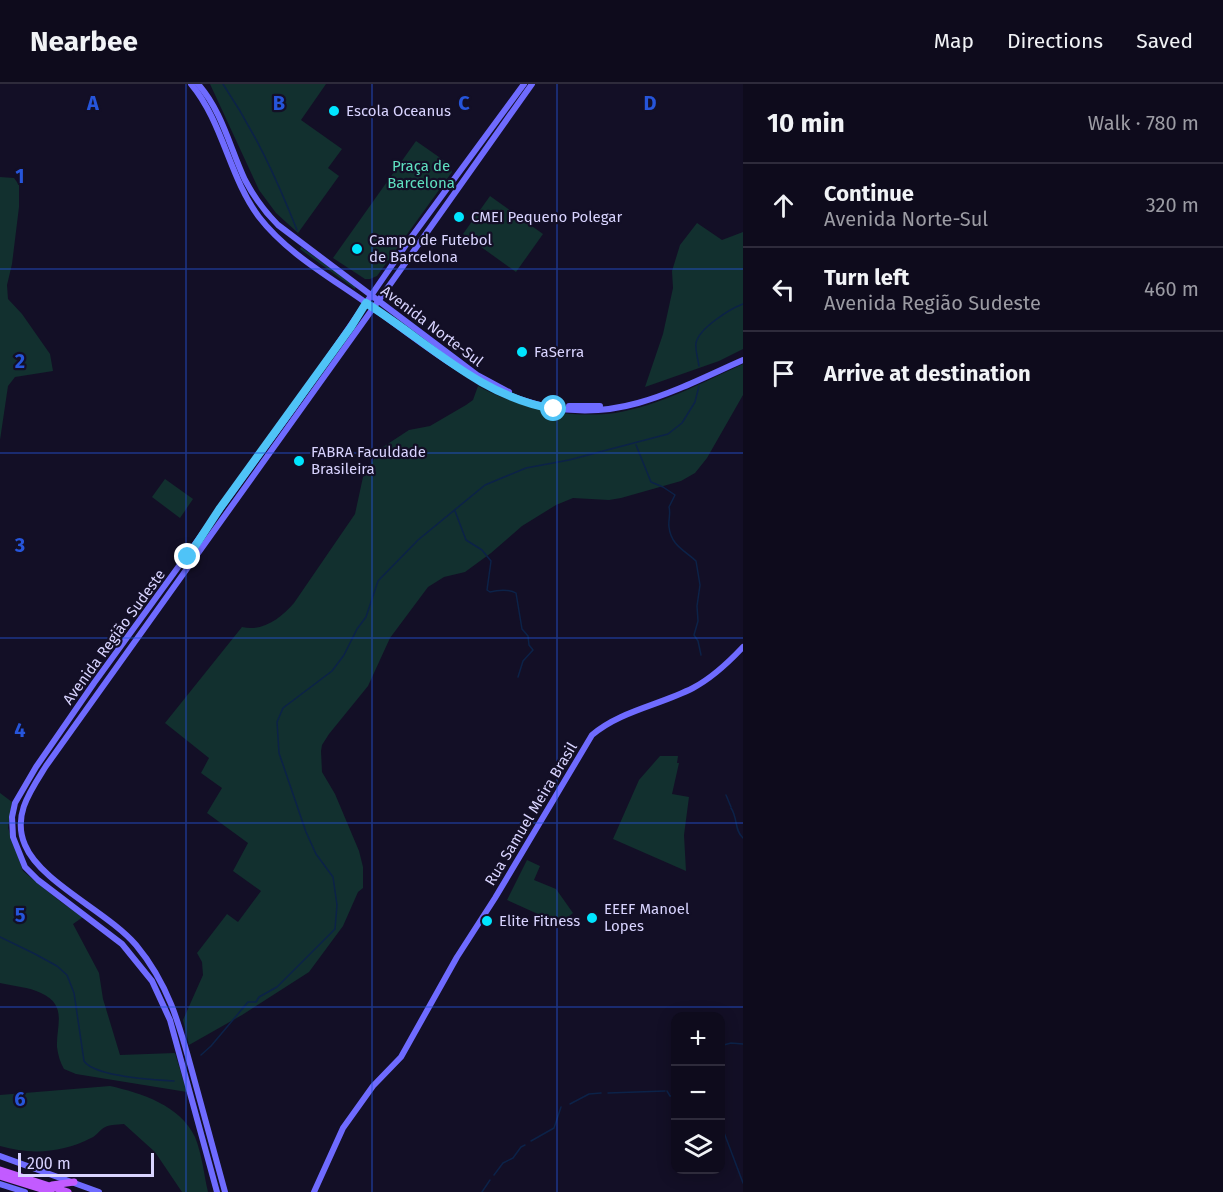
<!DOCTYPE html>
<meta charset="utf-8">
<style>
body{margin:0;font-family:"Fira Sans",sans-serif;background:#1c1929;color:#f1f3f6}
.controls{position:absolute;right:18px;bottom:18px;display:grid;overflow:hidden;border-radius:12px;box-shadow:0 3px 15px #0003}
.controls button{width:54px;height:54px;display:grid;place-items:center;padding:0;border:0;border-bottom:2px solid #2e2b3b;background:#0e0b1c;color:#f1f3f6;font:30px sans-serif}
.scale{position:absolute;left:18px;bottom:15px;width:136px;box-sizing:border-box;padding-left:6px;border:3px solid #d9d4ff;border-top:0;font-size:16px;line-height:21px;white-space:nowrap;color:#d9d4ff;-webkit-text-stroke:4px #130f26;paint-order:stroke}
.stop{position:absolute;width:18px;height:18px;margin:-14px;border:4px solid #4fc3f7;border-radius:50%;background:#fff}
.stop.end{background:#4fc3f7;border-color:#fff;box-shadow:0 2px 6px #0008}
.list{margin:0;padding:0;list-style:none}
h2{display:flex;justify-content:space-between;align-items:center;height:78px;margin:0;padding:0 24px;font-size:26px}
h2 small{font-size:20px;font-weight:400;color:#9b9ba3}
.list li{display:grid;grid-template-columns:39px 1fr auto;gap:18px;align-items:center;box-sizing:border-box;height:84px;padding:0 24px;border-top:2px solid #2e2b3b}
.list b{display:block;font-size:22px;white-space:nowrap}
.list p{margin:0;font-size:20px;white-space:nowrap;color:#9b9ba3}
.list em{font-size:20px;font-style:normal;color:#9b9ba3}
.icon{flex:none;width:33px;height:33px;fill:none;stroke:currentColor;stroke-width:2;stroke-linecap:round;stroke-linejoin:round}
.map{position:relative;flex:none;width:743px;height:1108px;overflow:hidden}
header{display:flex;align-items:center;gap:36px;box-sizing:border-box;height:84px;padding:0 30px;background:#0e0b1c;border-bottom:2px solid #2e2b3b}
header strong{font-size:28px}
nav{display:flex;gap:33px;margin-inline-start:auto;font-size:21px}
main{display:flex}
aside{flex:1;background:#0e0b1c}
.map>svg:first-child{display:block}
</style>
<header>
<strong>Nearbee</strong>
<nav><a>Map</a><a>Directions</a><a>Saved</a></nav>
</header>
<main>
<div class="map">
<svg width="743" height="1108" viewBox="0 0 743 1108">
<rect width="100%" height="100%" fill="#130f26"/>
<!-- green -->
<g fill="#12302f">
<polygon points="210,0 326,0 301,36 342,65 328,84 339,92 298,149 276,129 259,106"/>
<polygon points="416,57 449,80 452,88 377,192 370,195 365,195 333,174"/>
<polygon points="0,93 14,94 19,101 19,123 12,180 7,201 8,215 22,230 50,270 53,287 15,293 8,302 0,356"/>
<polygon points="490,112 543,150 516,188 463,150"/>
<polygon points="697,139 722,156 743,148 743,265 719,277 645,303 663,250 673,204 672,187 680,161"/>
<polygon points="301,163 356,202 355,205 300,165"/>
<path d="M743 280V311L707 374 695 389 681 397 621 414 609 416 573 414 556 421 522 442 491 469 465 488 444 493 428 503 390 554 368 602 329 650 322 661 321 667 322 688 335 710 359 767 363 783V804L358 808 343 842 309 888 242 931 189 961 183 936 203 891 202 878 197 869 227 830 238 838 261 807 233 787 248 759 207 729 222 704 201 689 209 674 165 639 242 543C263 548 281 534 294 519L355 430 363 393 380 365 409 346 430 342 466 321 473 316 478 302C518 324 570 335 615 329 658 322 704 298 743 280Z"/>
<polygon points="165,395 193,415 180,434 152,413"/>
<polygon points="660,672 678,672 677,679 679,679 672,710 689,713 684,751 686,787 613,755 639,696"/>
<path d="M0 709 12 718 8 744 23 787 61 818 83 833 73 840 99 889 103 915 120 971 175 969 187 1008 76 990 64 985C60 978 58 971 57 963 56 942 68 921 41 909 29 903 13 902 0 899Z"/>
<polygon points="527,776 540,782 534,796 556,805 573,829 560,840 507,816"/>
<path d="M110 1002C141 1009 180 1021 195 1053 202 1070 204 1091 208 1108H182L155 1068 124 1040C116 1041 108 1040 102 1045 98 1048 96 1052 91 1054 62 1069 31 1071 0 1062V1011Z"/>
</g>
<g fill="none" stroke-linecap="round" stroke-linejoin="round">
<!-- stream -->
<g stroke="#0c2248" stroke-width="1.5">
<path d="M223 0C255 48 276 93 297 146"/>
<path d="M699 282C698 275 695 266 696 259 699 244 730 225 743 220"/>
<path d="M636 361 651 398 663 403 675 411 669 423C671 430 668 436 669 443 671 461 684 466 696 477L700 501 697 522 698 537 694 551 698 557 701 571"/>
<path d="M455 427 466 456 482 466 491 477 487 506 490 508C497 506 510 505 516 509L522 545 528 552 529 561 533 566 523 577 518 593"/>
<polyline points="726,711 731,723"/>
<path d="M731 724C738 734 734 746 743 754"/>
<path d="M0 853 35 870 57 882 67 891 74 909 84 977C95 993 155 996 174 997"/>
<polyline points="720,962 731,959 743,960"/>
<polyline points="201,971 211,962 248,918 256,918 259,913 277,903 335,845 337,821 333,793 316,770 306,748 279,669 277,638 283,624 332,587 344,571 357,545 366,533 378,497 418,456 485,401 526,384 569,376 668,350 682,339 695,318 699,302"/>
<polyline points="667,1007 670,1012 676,1012"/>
<polyline points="608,1009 665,1007"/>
<polyline points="570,1020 589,1010 601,1009"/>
<polyline points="720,1038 743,1099"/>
<polyline points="531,1057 554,1044 561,1023"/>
<polyline points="494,1091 503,1079 513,1074 521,1063 525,1061"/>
<polyline points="482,1108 490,1096"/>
</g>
<!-- secondary -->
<g stroke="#6f6bff" stroke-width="6">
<path d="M191 0C223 38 229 93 259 133 289 172 337 197 376 226 457 285 531 349 638 319 674 309 709 291 743 276"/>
<path d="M198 0C222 27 230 64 245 96 254 113 265 128 278 141L477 291 509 308"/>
<polyline points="569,322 600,322"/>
<polyline points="0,1072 99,1108"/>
<polyline points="0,1100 25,1108"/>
<polyline points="217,1108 170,936 152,897 122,860 38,796 25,783 13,753 12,733 15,719 36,683 94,599 293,325 410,155 524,0"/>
<path d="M225 1108C215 1071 205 1035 195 998 181 947 171 903 136 861 108 828 40 798 25 761 12 731 31 706 46 682 209 455 371 228 532 0"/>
<path d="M314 1108 343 1044 373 1002 401 973 457 873 495 814 592 651C620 627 660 621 693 604 712 594 728 579 743 563"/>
</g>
<!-- primary -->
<g stroke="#c25bff" stroke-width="7">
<polyline points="0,1086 68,1108"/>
<polyline points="0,1092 51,1108"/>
<polyline points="52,1101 74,1098"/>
</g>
</g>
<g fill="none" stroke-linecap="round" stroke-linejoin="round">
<!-- route -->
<path stroke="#4fc3f7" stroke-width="8" d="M188 473 220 424 351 243 366 219C427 257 480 313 554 325"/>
</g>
<!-- grid -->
<path fill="none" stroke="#2655da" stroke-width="1.5" stroke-opacity="0.55" d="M186 0V1108M372 0V1108M557 0V1108M0 185H743M0 369H743M0 554H743M0 739H743M0 923H743"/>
<!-- markers -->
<g fill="#00e5ff" stroke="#130f26" stroke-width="2">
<circle cx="334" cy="27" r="6"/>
<circle cx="459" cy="133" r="6"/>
<circle cx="357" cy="165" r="6"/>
<circle cx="522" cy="268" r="6"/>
<circle cx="299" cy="377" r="6"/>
<circle cx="592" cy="834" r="6"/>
<circle cx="487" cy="837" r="6"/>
</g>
<g text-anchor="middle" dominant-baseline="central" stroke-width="4.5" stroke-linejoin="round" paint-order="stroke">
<!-- poi labels -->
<g font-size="15" fill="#d9d4ff" stroke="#130f26" text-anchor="start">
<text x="346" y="27">Escola Oceanus</text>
<text x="471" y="133">CMEI Pequeno Polegar</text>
<text x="369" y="156">Campo de Futebol<tspan x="369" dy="17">de Barcelona</tspan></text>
<text x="534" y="268">FaSerra</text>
<text x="311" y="368">FABRA Faculdade<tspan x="311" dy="17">Brasileira</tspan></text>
<text x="604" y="825">EEEF Manoel<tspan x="604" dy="17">Lopes</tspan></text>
<text x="499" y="837">Elite Fitness</text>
</g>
<!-- park labels -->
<g font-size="15" fill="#5fe0c0" stroke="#130f26">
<text x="421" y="82">Praça de<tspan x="421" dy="17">Barcelona</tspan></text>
</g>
<!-- street labels -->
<g font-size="15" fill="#d9d4ff" stroke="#130f26">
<text transform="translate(432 242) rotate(37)">Avenida Norte-Sul</text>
<text transform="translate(114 553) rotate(-54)">Avenida Região Sudeste</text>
<text transform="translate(531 730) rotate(-59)">Rua Samuel Meira Brasil</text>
</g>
</g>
<g font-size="20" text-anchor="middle" font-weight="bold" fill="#2655da" stroke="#130f26" stroke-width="4.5" stroke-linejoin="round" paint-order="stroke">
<text x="93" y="26">A</text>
<text x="279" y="26">B</text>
<text x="464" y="26">C</text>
<text x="650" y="26">D</text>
<text x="20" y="99">1</text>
<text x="20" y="284">2</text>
<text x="20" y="468">3</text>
<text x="20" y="653">4</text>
<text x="20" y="838">5</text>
<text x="20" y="1022">6</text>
</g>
</svg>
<div class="controls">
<button>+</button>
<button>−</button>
<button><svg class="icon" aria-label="layers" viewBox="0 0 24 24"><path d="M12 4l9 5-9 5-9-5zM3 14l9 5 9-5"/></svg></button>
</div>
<div class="scale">200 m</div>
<div class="stop" style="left:554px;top:325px"></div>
<div class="stop end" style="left:188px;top:473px"></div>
</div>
<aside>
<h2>10 min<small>Walk · 780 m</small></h2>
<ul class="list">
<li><svg class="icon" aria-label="ahead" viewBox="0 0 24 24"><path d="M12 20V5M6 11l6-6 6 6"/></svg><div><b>Continue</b><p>Avenida Norte-Sul</p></div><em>320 m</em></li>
<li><svg class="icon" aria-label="left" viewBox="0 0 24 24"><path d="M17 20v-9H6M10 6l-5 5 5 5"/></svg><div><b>Turn left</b><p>Avenida Região Sudeste</p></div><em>460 m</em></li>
<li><svg class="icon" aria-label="arrive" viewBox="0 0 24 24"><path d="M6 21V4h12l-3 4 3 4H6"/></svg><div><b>Arrive at destination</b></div></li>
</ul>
</aside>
</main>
